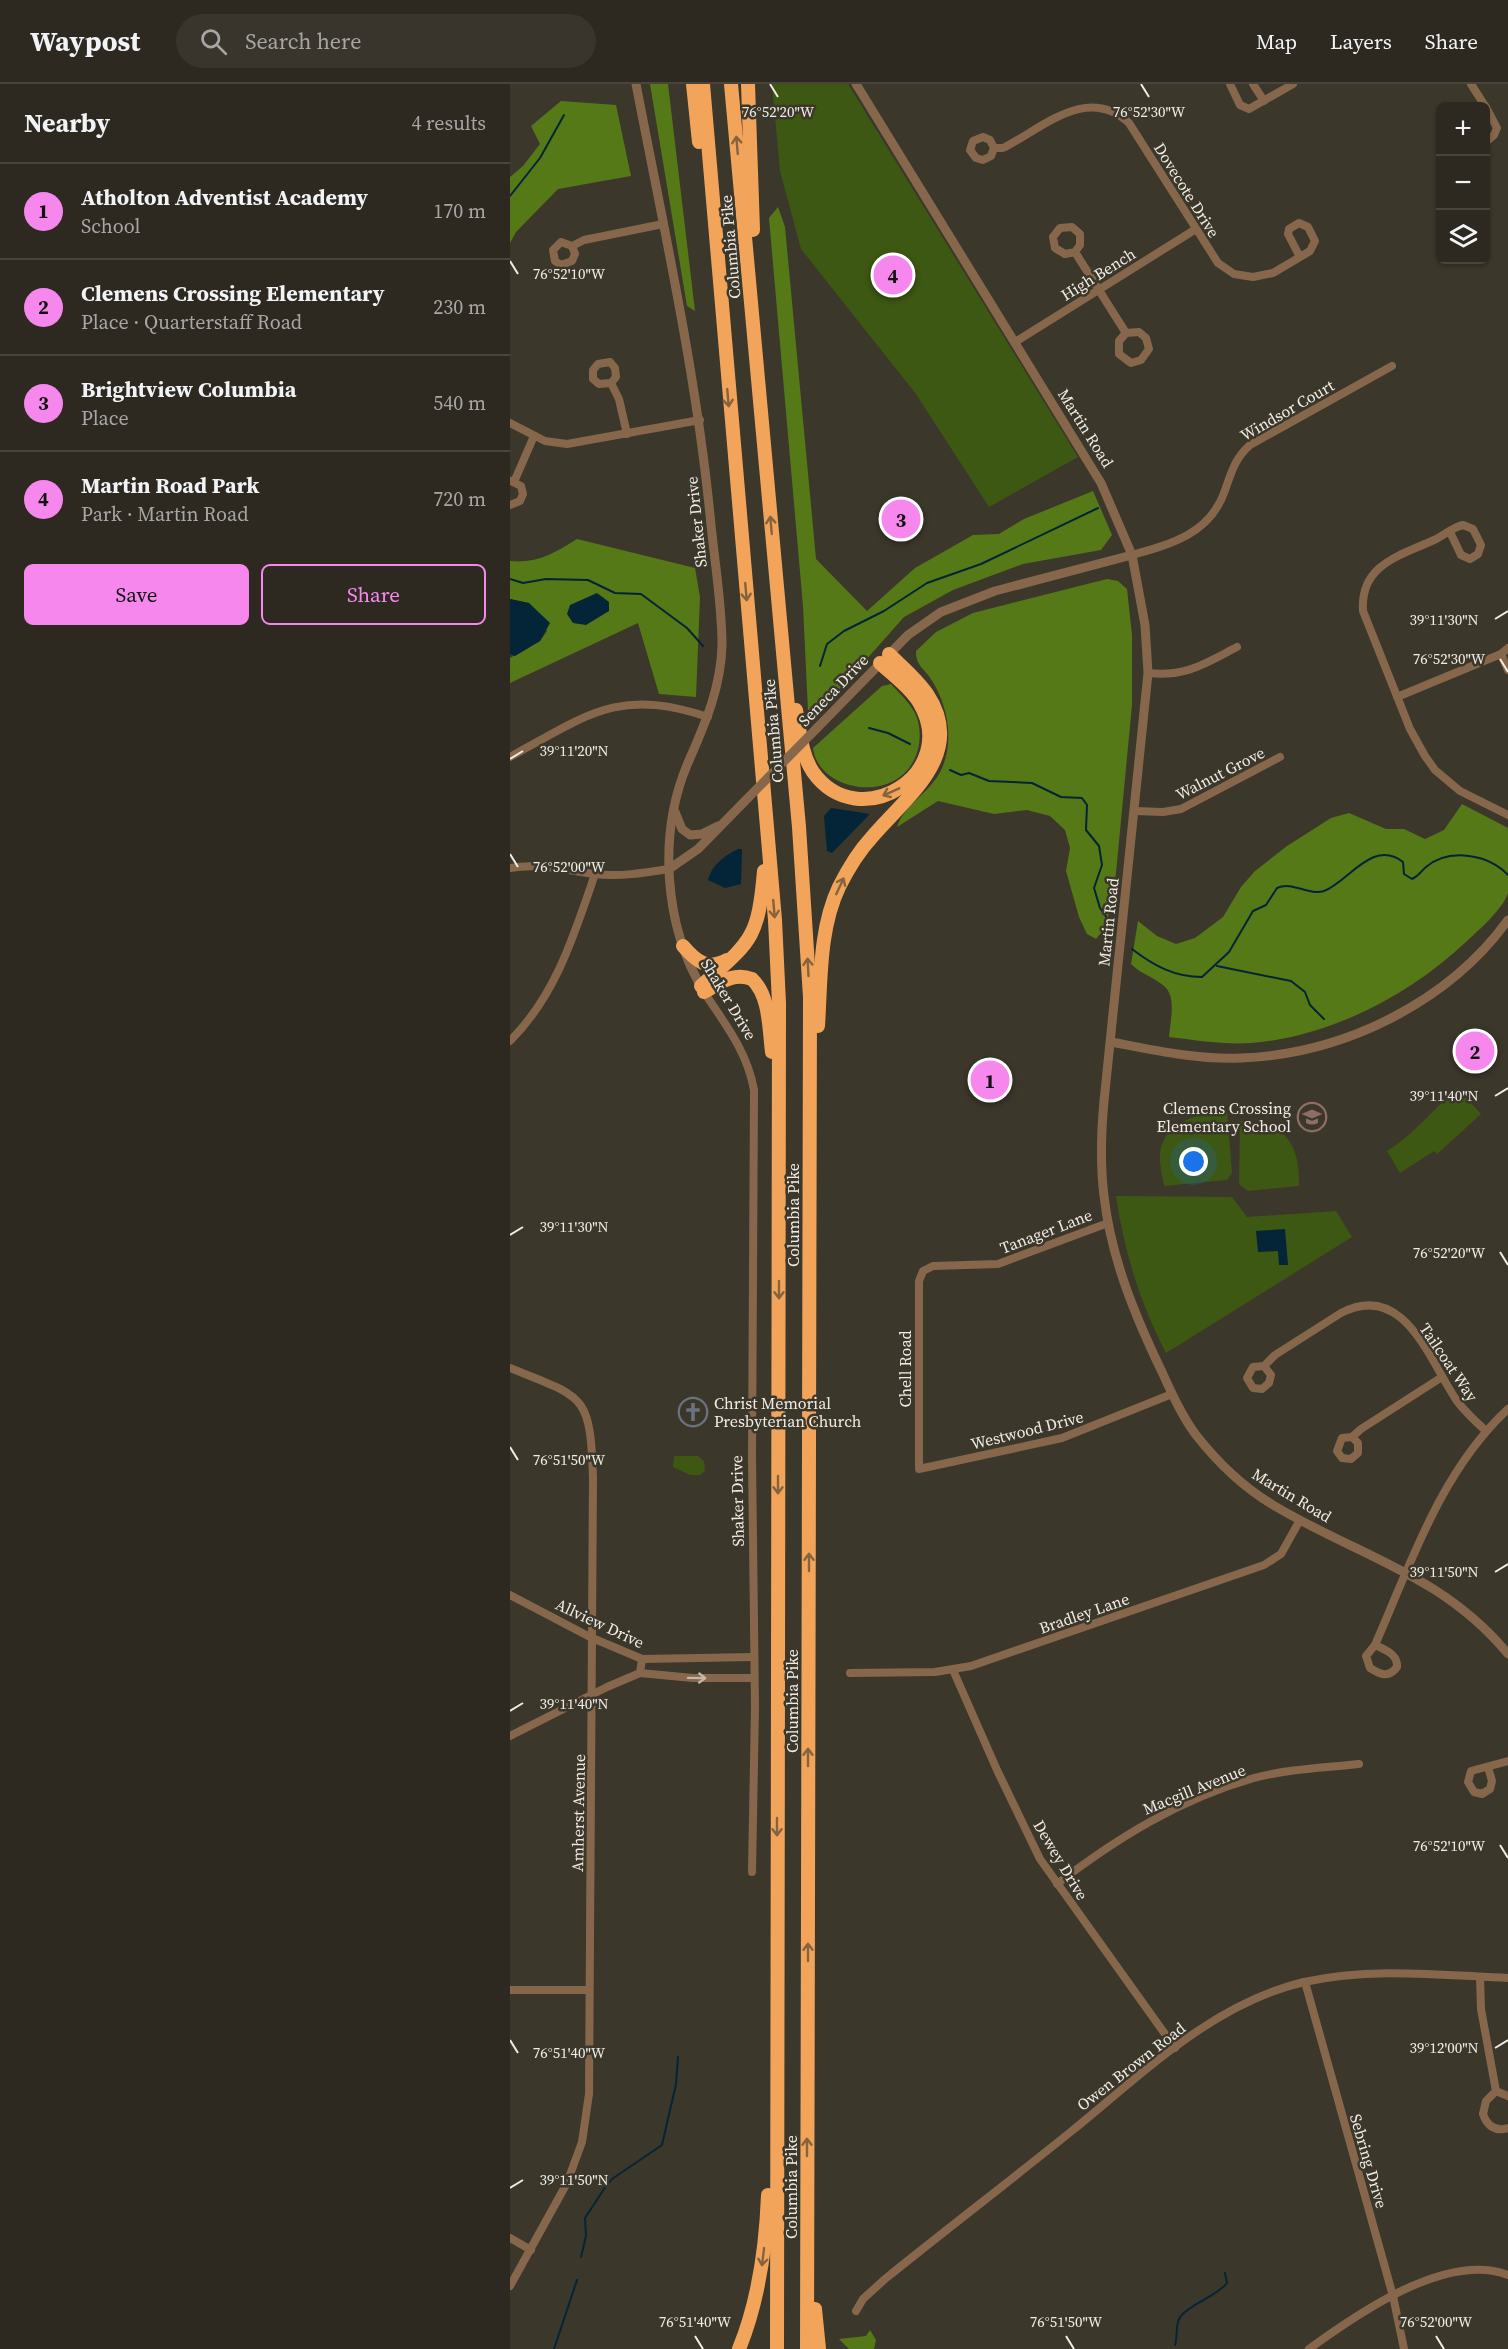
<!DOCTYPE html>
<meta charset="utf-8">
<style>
body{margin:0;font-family:"Source Serif 4",serif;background:#39352d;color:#f1f3f6}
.controls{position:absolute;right:18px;top:18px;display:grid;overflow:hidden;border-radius:9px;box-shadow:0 2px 4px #0004}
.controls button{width:54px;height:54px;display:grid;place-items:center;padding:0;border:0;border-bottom:2px solid #48453e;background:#2d2920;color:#f1f3f6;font:30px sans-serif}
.you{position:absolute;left:684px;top:1078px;width:21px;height:21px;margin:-15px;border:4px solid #fff;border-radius:50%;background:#1a73e8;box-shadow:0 0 0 9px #1a73e833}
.badge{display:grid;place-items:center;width:39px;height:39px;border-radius:50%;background:#f688ed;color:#111;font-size:20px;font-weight:700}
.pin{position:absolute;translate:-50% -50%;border:3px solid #fff;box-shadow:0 2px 6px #0006}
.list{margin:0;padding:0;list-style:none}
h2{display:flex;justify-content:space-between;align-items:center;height:78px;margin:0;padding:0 24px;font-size:26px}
h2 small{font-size:20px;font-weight:400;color:#a7a6a5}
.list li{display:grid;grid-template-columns:39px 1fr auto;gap:18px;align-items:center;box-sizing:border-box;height:96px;padding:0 24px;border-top:2px solid #48453e}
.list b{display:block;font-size:22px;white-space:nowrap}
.list p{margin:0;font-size:20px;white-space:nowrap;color:#a7a6a5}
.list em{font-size:20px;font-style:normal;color:#a7a6a5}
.actions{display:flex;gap:12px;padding:18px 24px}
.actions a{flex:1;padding:14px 0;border:2px solid #f688ed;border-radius:9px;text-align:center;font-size:21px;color:#f688ed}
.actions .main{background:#f688ed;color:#111}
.icon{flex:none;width:33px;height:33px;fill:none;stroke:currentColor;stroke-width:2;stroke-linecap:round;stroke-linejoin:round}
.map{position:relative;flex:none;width:998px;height:2265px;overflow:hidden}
header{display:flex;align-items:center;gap:36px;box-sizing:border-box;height:84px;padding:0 30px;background:#2d2920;border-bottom:2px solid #48453e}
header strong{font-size:28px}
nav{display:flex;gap:33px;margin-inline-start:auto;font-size:21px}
.search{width:420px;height:54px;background:#39352d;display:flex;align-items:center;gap:15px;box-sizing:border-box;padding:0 21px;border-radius:33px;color:#a7a6a5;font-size:22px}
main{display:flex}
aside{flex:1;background:#2d2920}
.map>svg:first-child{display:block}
</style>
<header>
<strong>Waypost</strong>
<div class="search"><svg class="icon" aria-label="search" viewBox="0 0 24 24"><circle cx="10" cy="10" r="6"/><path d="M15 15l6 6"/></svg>Search here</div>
<nav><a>Map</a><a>Layers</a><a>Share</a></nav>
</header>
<main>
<aside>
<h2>Nearby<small>4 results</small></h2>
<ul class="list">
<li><span class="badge">1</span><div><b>Atholton Adventist Academy</b><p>School</p></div><em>170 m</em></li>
<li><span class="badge">2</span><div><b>Clemens Crossing Elementary</b><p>Place · Quarterstaff Road</p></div><em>230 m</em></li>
<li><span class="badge">3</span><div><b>Brightview Columbia</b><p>Place</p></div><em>540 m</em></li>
<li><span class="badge">4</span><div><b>Martin Road Park</b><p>Park · Martin Road</p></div><em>720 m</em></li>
</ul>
<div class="actions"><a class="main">Save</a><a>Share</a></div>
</aside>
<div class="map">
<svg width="998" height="2265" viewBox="0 0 998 2265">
<rect width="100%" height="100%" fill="#3c372b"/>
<!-- green -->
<g fill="#3d5812">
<polygon points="338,0 568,373 479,423 406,310 291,165 270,87 262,0"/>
<path d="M947 1004 971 1030 927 1070 924 1067 890 1089 877 1067C901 1053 925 1024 947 1004Z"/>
<path d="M717 1026 722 1089 717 1096 654 1102C652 1090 647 1072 652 1060 662 1035 695 1028 717 1026Z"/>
<path d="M730 1037C774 1037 790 1059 789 1102L738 1107 729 1100Z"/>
<path d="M606 1112 722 1113 737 1133 826 1127 842 1153 656 1269C630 1219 614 1167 606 1112Z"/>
<polygon points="164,1372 188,1372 194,1377 195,1387 190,1391 180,1391 163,1383"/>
</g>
<!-- forest -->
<g fill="#557917">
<polygon points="140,0 158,0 185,227 177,222"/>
<polygon points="51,17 106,21 121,92 48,105 6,148 0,159 0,93 13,82 30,60 21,42"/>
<polygon points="268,123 275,143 306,475 357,527 405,484 463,451 489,450 514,435 583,407 602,451 591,466 513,480 443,506 394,533 308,630 298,627 293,522 259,134"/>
<path d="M67 455 185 484 190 513 186 613 149 610 128 539 0 599V574L30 557 37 547 19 519 0 515V477C26 480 45 469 67 455Z"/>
<path d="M597 495 608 497 617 505 622 551V621L606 789 596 843 586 855 577 850 569 833 556 787 560 764 555 746 540 732 517 726 484 730 428 717 387 743C395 719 422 708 432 684 445 655 437 616 418 591 411 582 406 580 406 567L426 548 463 529Z"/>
<path d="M381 600C389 609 399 618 405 629 410 639 411 654 408 665 393 723 308 709 303 664L372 602Z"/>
<path d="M952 720 998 744C998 759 998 797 998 809 993 825 969 846 957 857 900 911 820 953 741 959 714 961 685 956 659 953 660 939 667 912 654 902 644 893 631 890 621 880L628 837 647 852 666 860 685 854 713 833 731 803 745 787 777 762 821 734 839 729 876 745H894L915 755 934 746Z"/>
<polygon points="360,2246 366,2256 364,2265 339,2265 329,2255 356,2252"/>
</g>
<!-- water -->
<g fill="#042437">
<polygon points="87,509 99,518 99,527 76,541 63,539 57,530 60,521"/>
<polygon points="0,515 19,519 40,539 30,557 5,572 0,570"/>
<polygon points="321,724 360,730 322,769 317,767 314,732"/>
<path d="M228 765H232L231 800 215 804 198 796C201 782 215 771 228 765Z"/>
<polygon points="775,1145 778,1181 769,1181 768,1167 748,1168 746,1147"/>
</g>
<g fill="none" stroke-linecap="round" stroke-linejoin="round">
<!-- stream -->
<g stroke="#042437" stroke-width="2">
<polyline points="0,112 30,74 54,31"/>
<polyline points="0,495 13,499 36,495 78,496 105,509 131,510 177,544 193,562"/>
<polyline points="310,582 317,560 334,547 374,527 417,499 471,480 588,424"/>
<polyline points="359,644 378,649 400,660"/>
<polyline points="440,686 451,691 459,689 479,697 522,699 551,713 572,714 577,721 576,746 589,762 592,781 584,804 590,824 599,837"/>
<path d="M622 865C644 882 665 893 692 893L719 868 743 827 756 821 767 804C782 797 799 812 814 807 838 798 863 754 893 778L894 790 902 795C909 792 911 787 916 783 940 763 979 771 998 791"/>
<polyline points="707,882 781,897 795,908 800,921 814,935"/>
<polyline points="71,2173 76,2152 75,2134 94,2105 102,2095 152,2061 166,2000 168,1973"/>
<path d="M665 2261C668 2252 665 2241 670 2233 679 2220 706 2213 717 2199L715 2189"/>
<polyline points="44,2265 67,2196"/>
</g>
<!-- minor -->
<g stroke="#87674b" stroke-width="8">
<polyline points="720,0 730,21 739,25 783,0"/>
<polyline points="743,0 754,17"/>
<polyline points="961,0 975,22"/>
<polyline points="976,23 987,44 984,51 976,58"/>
<path d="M484 64 481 72 473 76 466 74 460 66 463 57 473 53 480 56 484 64H493C533 44 577 0 619 39L708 179 724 190 743 193 763 189 790 173 778 150 779 145 789 139 798 143 805 157 800 167 790 173"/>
<polyline points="62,162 65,170 62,177 51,181 45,177 43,166 51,158 62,162 74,156 153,140"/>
<polyline points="565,168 555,170 545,164 543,153 550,144 562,143 570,150 570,161 565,168 616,249 609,257 609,270 621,279 631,276 639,265 636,254 629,248 616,249"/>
<polyline points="505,258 686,145"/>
<polyline points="101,299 89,300 83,295 83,286 88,280 100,278 105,284 106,293 101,299 109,315 117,350"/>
<polyline points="0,339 35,357 57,360 190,336"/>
<polyline points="4,398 24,352"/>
<polyline points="0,421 10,417 13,410 11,402 1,397"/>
<path d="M940 448 951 471 960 475 968 470 971 461 963 445 953 441C943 443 933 452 924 456 889 472 850 481 853 527L900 645 915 672 925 686 950 707 998 731"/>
<path d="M622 471C661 460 699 450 714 409 721 390 724 375 740 361L882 282"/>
<polyline points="991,570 998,586"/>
<path d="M638 589C676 593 694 580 727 563"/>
<polyline points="887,613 991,570 998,564"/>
<path d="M0 673C77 631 108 603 198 633"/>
<polyline points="625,727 653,728 671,725 770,673"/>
<path d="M0 784C30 779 55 786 84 790 109 793 134 789 159 785"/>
<path d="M194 908C215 940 237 967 244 1006L242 1373 245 1623 242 1788"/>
<path d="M0 957C46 911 64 851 85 790"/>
<polyline points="598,1139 488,1180 423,1182 413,1187 409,1197 409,1385 552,1354 662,1310"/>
<path d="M754 1282 761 1291 759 1299 752 1305 743 1304 737 1294 743 1283 754 1282 765 1271 831 1229C894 1196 919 1276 947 1317 956 1329 966 1338 976 1347"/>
<path d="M0 1284C75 1314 80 1310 83 1393L79 2010 72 2058 57 2099 0 2202"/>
<polyline points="842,1353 848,1359 848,1369 841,1375 832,1374 827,1367 832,1354 842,1353 851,1345 932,1293"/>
<polyline points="0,1511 80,1553 132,1575 244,1573"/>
<path d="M865 1561C875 1566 888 1570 887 1583 878 1595 870 1590 860 1584L856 1572 865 1561C901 1479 931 1387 998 1325"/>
<polyline points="443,1586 487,1686 530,1775 665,1964"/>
<polyline points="130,1589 183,1594 244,1594"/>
<polyline points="340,1589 425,1588 461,1582 754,1481 771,1470 790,1436"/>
<polyline points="0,1652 97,1603 130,1589 132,1575"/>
<polyline points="978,1683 982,1697 980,1705 972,1710 964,1708 958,1698 961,1687 998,1677"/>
<path d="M547 1800C607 1754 670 1715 744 1694 778 1685 814 1684 849 1680"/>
<polyline points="970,1893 971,1925 986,2007"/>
<polyline points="795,1898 883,2212 894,2265"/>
<polyline points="0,1906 79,1906"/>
<path d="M986 2007 976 2017 973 2030C977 2042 985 2048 998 2044"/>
<polyline points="986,2007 998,2012"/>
<polyline points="0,2154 21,2166"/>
<path d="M346 2227 353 2215 375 2195C437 2145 501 2096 563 2046 633 1989 704 1919 794 1898 861 1883 930 1891 998 1894"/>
<path d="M799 2265C847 2230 937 2167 998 2191"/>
</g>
<!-- tertiary -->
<g stroke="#87674b" stroke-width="9">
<path d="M126 0C154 146 187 292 201 441 205 481 212 521 212 561 211 605 194 642 177 681 148 751 154 841 193 906"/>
<path d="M346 0 591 399 622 471 635 541 638 589 594 1017C591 1049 590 1080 594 1112 601 1174 625 1232 652 1288 662 1310 672 1332 686 1351 708 1379 733 1403 763 1421 848 1472 932 1490 998 1570"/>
<polyline points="307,644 398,551 431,528 485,507 622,471"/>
<polyline points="165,728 172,745 180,751 192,750 208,742"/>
<polyline points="159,785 188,765 233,719"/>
<path d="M601 958C643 966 688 976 731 974 833 970 938 919 998 836"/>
</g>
<!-- motorway -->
<g stroke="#f2a55a" stroke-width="14">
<polyline points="183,0 189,58"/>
<polyline points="193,0 265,836 269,919 267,2265"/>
<polyline points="221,0 289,743 300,913 297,2265"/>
<polyline points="238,0 243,146"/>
<path d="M286 626C290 647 291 670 303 688 349 753 452 689 409 618 400 603 383 591 370 579"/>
<path d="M173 862C186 877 197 887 217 876"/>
<path d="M191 902C241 857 248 856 254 787"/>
<path d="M194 908C210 899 223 888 242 895 260 912 259 945 262 968"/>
<path d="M308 942C311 896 309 845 329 803 338 785 349 767 362 753 397 712 457 670 417 610 407 595 391 582 379 570"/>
<polyline points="305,2225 309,2265"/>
<path d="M229 2265C249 2216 256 2164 258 2111"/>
</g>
<!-- tertiary-bridge -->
<polyline stroke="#87674b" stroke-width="9" points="233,719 307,644"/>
</g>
<!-- one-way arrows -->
<defs><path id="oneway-shaft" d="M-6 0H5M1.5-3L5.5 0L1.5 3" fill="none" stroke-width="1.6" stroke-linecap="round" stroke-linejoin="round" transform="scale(1.5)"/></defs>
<g stroke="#85633e">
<use href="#oneway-shaft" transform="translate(227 61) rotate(-95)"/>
<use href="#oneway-shaft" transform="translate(218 314) rotate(85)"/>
<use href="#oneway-shaft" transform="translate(261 441) rotate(-95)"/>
<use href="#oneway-shaft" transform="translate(236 508) rotate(85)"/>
<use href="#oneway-shaft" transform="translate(381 708) rotate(156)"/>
<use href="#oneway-shaft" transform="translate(330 802) rotate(-65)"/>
<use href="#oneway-shaft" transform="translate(264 825) rotate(85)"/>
<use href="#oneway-shaft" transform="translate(298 883) rotate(-93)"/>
<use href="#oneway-shaft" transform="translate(269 1206) rotate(90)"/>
<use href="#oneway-shaft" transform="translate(268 1401) rotate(90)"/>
<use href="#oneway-shaft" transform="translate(299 1478) rotate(-90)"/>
<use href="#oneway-shaft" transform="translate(298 1673) rotate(-90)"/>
<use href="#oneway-shaft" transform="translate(267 1743) rotate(90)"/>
<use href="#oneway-shaft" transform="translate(298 1868) rotate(-90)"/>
<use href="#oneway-shaft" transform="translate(297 2063) rotate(-90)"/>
<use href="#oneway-shaft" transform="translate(253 2173) rotate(97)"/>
</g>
<use stroke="#c5b7a7" href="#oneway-shaft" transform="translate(187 1594) rotate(1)"/>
<!-- ticks -->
<path fill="none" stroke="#efece5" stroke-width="2" d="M260 0 268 13M631 0 639 13M0 177 8 190M985 535 998 527M990 575 998 588M0 675 13 667M0 770 8 783M985 1012 998 1004M0 1151 13 1143M990 1168 998 1181M0 1363 8 1376M985 1488 998 1480M0 1627 13 1619M990 1761 998 1774M0 1956 8 1969M985 1964 998 1956M0 2104 13 2096M185 2252 193 2265M556 2252 564 2265M926 2252 934 2265"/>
<!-- icons -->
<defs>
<g id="school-ring" transform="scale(1.5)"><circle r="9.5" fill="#3c372b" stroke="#8d6e63" stroke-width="1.5"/><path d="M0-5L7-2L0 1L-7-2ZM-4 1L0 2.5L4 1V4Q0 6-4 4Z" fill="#8d6e63"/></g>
<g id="church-ring" transform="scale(1.5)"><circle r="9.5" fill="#3c372b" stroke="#6b7280" stroke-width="1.5"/><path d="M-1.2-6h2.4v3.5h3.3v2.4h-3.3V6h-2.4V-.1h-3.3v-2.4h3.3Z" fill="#6b7280"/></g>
</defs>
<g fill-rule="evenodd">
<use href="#school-ring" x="802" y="1033"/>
<use href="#church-ring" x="183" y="1328"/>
</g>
<g text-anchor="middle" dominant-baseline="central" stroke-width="5" stroke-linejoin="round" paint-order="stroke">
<!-- street labels -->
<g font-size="16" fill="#efece5" stroke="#3c372b">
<text transform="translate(677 106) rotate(58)">Dovecote Drive</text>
<text transform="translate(220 163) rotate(-95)">Columbia Pike</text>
<text transform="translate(588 190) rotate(-32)">High Bench</text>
<text transform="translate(777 326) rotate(-30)">Windsor Court</text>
<text transform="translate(576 344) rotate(58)">Martin Road</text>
<text transform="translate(186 438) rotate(-96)">Shaker Drive</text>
<text transform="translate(323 606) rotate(-46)">Seneca Drive</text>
<text transform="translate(263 647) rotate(-95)">Columbia Pike</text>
<text transform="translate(710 689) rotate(-27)">Walnut Grove</text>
<text transform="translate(598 838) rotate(-84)">Martin Road</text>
<text transform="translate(219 915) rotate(59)">Shaker Drive</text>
<text transform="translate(283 1131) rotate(-90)">Columbia Pike</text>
<text transform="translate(536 1147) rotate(-21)">Tanager Lane</text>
<text transform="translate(939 1278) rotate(56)">Tailcoat Way</text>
<text transform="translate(395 1285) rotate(-90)">Chell Road</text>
<text transform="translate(517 1346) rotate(-14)">Westwood Drive</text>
<text transform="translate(782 1411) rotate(31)">Martin Road</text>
<text transform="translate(227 1417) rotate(-91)">Shaker Drive</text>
<text transform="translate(574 1529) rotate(-19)">Bradley Lane</text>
<text transform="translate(90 1539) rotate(25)">Allview Drive</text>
<text transform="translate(282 1617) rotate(-90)">Columbia Pike</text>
<text transform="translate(684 1705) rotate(-22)">Macgill Avenue</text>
<text transform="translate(68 1729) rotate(-89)">Amherst Avenue</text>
<text transform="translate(551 1776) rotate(59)">Dewey Drive</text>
<text transform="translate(621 1982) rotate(-38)">Owen Brown Road</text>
<text transform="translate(859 2077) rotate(74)">Sebring Drive</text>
<text transform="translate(281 2103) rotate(-90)">Columbia Pike</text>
</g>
<!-- poi labels -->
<g font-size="16" fill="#efece5" stroke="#3c372b" text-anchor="end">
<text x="781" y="1024">Clemens Crossing<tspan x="781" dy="18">Elementary School</tspan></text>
<text x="204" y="1319" text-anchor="start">Christ Memorial<tspan x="204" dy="18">Presbyterian Church</tspan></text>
</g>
</g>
<g font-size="15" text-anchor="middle" fill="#efece5" stroke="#3c372b" stroke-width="5" stroke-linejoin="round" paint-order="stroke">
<text x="268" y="33">76°52'20"W</text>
<text x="639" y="33">76°52'30"W</text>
<text x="59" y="195">76°52'10"W</text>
<text x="934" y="541">39°11'30"N</text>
<text x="939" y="580">76°52'30"W</text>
<text x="64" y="672">39°11'20"N</text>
<text x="59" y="788">76°52'00"W</text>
<text x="934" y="1017">39°11'40"N</text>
<text x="64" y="1148">39°11'30"N</text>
<text x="939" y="1174">76°52'20"W</text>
<text x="59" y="1381">76°51'50"W</text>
<text x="934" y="1493">39°11'50"N</text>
<text x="64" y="1625">39°11'40"N</text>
<text x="939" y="1767">76°52'10"W</text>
<text x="934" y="1969">39°12'00"N</text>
<text x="59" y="1974">76°51'40"W</text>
<text x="64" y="2101">39°11'50"N</text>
<text x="185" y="2243">76°51'40"W</text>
<text x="556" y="2243">76°51'50"W</text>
<text x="926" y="2243">76°52'00"W</text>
</g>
</svg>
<div class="controls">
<button>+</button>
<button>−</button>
<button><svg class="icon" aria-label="layers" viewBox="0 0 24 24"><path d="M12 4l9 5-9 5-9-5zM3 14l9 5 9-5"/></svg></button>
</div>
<div class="you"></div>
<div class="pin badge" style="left:480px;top:996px">1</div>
<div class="pin badge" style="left:965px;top:967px">2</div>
<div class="pin badge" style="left:391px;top:435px">3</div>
<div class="pin badge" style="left:383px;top:191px">4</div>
</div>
</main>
